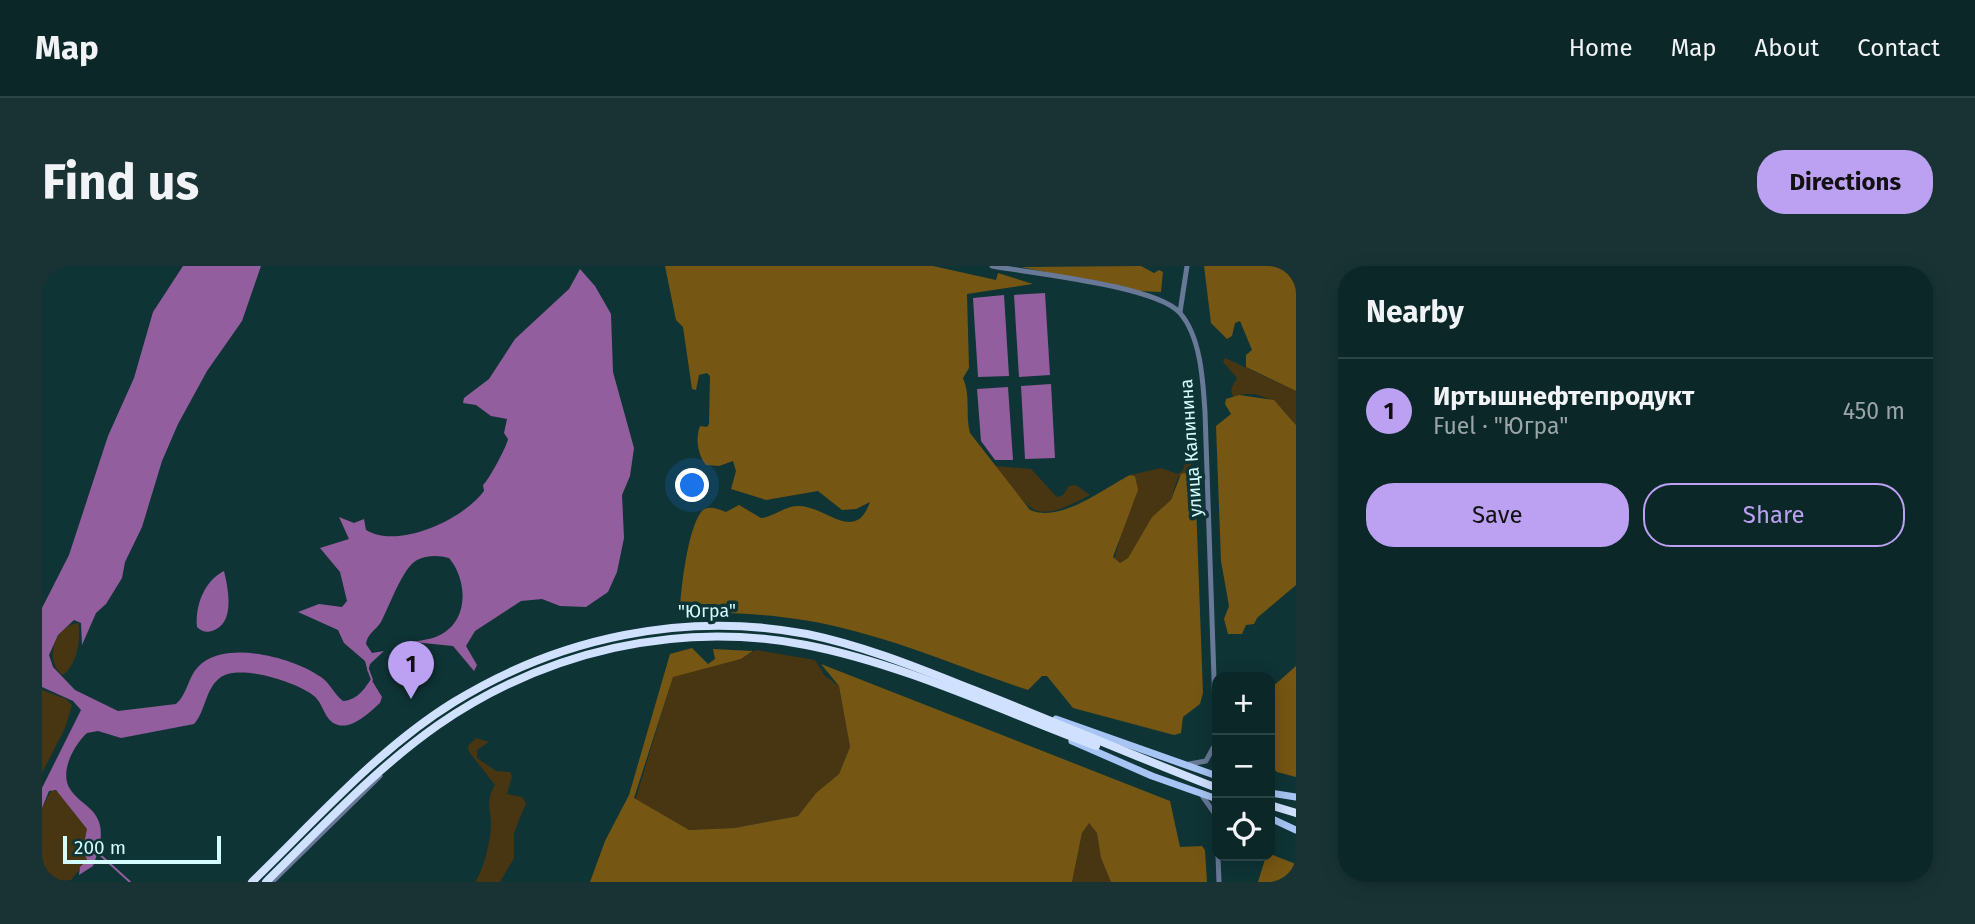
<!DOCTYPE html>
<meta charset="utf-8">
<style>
body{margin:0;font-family:"Fira Sans",sans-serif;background:#193334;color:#f1f3f6}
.controls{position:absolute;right:21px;bottom:21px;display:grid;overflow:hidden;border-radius:14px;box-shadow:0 4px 18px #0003}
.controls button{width:63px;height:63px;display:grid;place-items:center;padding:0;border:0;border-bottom:2px solid #2b4445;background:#0b2728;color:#f1f3f6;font:35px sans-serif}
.scale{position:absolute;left:21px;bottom:18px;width:158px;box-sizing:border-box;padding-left:7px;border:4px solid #d4fcfe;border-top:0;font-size:19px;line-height:24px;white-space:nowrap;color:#d4fcfe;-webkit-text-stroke:5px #0f3436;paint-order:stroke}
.you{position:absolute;left:651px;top:220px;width:24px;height:24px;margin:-18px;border:5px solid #fff;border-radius:50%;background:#1a73e8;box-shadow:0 0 0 10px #1a73e833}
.badge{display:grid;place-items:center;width:46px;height:46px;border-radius:50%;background:#bca0f2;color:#111;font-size:23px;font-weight:700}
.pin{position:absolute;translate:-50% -58px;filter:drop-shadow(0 2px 4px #0008)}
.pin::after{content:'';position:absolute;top:37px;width:24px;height:21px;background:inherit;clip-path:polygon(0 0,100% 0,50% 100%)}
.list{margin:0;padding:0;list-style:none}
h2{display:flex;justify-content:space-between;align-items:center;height:91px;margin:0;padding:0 28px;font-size:30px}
h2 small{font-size:23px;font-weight:400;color:#9aa5a8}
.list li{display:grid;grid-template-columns:46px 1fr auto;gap:21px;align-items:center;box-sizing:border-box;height:105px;padding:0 28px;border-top:2px solid #2b4445}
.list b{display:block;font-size:26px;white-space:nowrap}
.list p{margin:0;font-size:23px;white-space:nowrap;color:#9aa5a8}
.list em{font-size:23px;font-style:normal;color:#9aa5a8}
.actions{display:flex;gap:14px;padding:21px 28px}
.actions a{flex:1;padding:16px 0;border:2px solid #bca0f2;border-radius:28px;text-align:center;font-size:24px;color:#bca0f2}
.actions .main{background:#bca0f2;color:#111}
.icon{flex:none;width:38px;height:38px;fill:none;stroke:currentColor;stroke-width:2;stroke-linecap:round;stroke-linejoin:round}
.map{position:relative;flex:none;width:1254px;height:616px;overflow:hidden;border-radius:28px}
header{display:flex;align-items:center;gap:42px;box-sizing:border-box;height:98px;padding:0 35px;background:#0b2728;border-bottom:2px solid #2b4445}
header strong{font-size:33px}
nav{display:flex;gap:38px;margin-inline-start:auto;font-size:24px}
.intro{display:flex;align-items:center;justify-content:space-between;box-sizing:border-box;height:168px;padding:0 42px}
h1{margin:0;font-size:49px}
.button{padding:18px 32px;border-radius:28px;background:#bca0f2;color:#111;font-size:24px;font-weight:700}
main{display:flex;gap:42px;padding:0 42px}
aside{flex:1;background:#0b2728;border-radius:28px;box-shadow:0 4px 18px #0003}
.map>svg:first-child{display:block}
</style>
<header>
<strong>Map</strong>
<nav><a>Home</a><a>Map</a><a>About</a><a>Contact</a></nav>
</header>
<div class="intro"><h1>Find us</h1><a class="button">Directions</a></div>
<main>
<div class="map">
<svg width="1254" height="616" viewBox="0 0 1254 616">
<rect width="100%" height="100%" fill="#0f3436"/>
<!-- green -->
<g fill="#483512">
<path d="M1183 92 1254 125V159C1239 138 1218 121 1191 131L1189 123 1195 112 1181 96Z"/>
<polygon points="1146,189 1153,211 1146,206 1136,211 1129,234 1110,251 1086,292 1078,297 1072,294 1085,247 1093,233 1093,210 1088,209 1119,202 1136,208 1141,204"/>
<path d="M953 200 989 203 1015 231 1021 229 1027 220 1034 219 1048 229C989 260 991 247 953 200Z"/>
<path d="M36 357C40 372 34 402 20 409 2 394 12 360 36 357Z"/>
<polygon points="714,384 773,394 783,410 797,420 808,481 797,508 774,527 756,550 692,562 647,564 593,535 631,410 699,393"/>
<polygon points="0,424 24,433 30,439 23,462 0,507"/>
<path d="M434 472 447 476 435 484V492L454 505 468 506 470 510 465 528 480 531 484 537 472 567V592L458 616H433C442 603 449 574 449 557 448 542 444 533 453 519L427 486 426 480Z"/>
<polygon points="10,523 17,527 45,563 41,579 45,594 29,614 0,616 0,542"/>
<polygon points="1047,557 1055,567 1059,592 1069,616 1030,616 1040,567"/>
</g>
<!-- forest -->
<g fill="#765613">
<path d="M623 0H891L954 14 956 7 991 18 925 28 927 102 921 112C929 130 923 148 928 167L988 244C1019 257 1061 223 1088 209L1093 210 1096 224 1071 291 1078 297 1086 292 1110 251 1129 234 1139 208 1146 206 1153 211 1161 427 1158 438 1141 451 1139 467 1132 469 1031 442 1005 410H1000L986 424C928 405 871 380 812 365 757 350 703 346 646 347L638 343C639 321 646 263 659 246 666 238 676 243 684 246L697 239 719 252C732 251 742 240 756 240 783 239 813 279 828 236L814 243 800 244 776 225 724 234 689 223 694 205 691 195 677 200 664 199C656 189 653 173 658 160L665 161 667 158 668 110 665 107 657 109 654 124 650 123 641 61 634 54Z"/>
<polygon points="1099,0 1112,7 1117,4 1121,6 1119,26 1097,25 979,1"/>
<polygon points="1162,0 1254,0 1254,125 1204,101 1204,89 1210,84 1198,55 1193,57 1190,70 1185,73 1169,57"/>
<polygon points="1197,129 1232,134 1254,159 1254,319 1215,352 1212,358 1204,359 1200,368 1186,368 1182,353 1187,340 1179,295 1174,160 1189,148 1183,138 1184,133"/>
<polygon points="650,382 666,398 673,393 671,383 711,385 699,393 631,411 592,532 647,564 692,562 756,550 774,527 797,508 808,481 797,420 779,398 1128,535 1138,581 1160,580 1163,584 1165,616 1069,616 1059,592 1055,567 1047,557 1040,567 1030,616 548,616 563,575 587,529 628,388"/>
<polygon points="1254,400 1254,511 1235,506 1228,499 1228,423"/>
<polygon points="1228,588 1254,598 1254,616 1216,616 1224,590"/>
</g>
<!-- water -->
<g fill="#935e9e">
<path d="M141 0H219L200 55 165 105 136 158 120 195 100 261 83 296 80 312 64 338 54 347 40 379 39 357 32 354 16 369 7 389 11 401 33 424 76 445 134 438C145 429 146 411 156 401 182 373 251 391 279 411 288 417 292 428 301 435 316 434 323 422 329 413L340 431 338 437C328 446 311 463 296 459 282 455 282 438 272 430 255 416 198 398 179 411 163 422 164 445 152 458L79 472 56 465 45 467C32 479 17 506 28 523 36 536 52 541 57 556 62 571 56 586 51 600L37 609 38 601 45 594 41 582 45 563 14 524 7 525 0 542V522L39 444 31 435 0 421V342L27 289 66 170 92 112 111 46Z"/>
<path d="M538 3 553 20 569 48 571 106 592 182 588 210 580 229 582 272 575 306 566 326 544 341 518 340 500 333 479 335 433 365 424 380 435 399 432 405 411 380 371 376C379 374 392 373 398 369 428 354 425 313 407 292 397 289 384 289 375 294 361 301 347 341 339 356 334 364 325 368 324 378L330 387 342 385 328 398 326 406 323 395 302 377 296 364 256 346 277 338 300 341 305 335 298 306 278 282 307 273 297 251 312 257 322 253 324 264C356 284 422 253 442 225L441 219C447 214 465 180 466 173L462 167 465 153 449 150 434 139 421 137 422 132 447 113 473 73 527 23Z"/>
<polygon points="1003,27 1008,109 977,111 972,29"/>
<polygon points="962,29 967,110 936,111 931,32"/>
<polygon points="1009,118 1013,192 983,193 979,120"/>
<polygon points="966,121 971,194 953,194 939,175 935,123"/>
<path d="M182 305C186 322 194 358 170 365 164 367 159 365 155 361 153 340 162 315 182 305Z"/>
</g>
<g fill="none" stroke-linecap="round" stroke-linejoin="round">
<!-- stream -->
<g stroke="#935e9e" stroke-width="2">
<polyline points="326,403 330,414"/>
<polyline points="55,586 88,616"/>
</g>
<!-- minor -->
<g stroke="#677997" stroke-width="5">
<path d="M950 0C989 7 1115 20 1138 47 1159 71 1161 116 1163 146L1175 501"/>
<polyline points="1138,46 1145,0"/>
<polyline points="1147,498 1164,495 1171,482"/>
<polyline points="1161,531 1173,548 1175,573"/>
<polyline points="1176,590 1177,616"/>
<polyline points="230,616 338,510"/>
</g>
<!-- major -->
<g stroke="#a7c4f5" stroke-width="7">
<polyline points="1014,453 1175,510"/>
<polyline points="1030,475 1110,510 1175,533"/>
<polyline points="1228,527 1254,531"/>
<polyline points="1228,552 1254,564"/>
</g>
<!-- highway -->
<g stroke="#cfe1ff" stroke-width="8">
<polyline points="1228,539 1254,547"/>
<path d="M210 616C274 554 336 483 412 436 518 371 643 345 765 368 818 379 869 399 919 419 1005 452 1089 489 1175 522"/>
<path d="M224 616C279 562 333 503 396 459 503 385 636 354 764 379 862 398 960 445 1054 480"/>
</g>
</g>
<g text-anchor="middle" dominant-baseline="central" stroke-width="7" stroke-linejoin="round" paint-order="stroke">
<!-- street labels -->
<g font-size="18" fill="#d4fcfe" stroke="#0f3436">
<text transform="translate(1149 182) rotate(-94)">улица Калинина</text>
<text transform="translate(665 345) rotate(-1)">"Югра"</text>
</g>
</g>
</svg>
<div class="controls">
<button>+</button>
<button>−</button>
<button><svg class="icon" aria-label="locate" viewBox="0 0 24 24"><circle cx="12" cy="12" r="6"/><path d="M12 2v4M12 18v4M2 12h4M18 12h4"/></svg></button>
</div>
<div class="scale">200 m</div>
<div class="you"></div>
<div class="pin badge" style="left:369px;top:433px">1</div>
</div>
<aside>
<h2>Nearby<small></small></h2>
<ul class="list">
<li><span class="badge">1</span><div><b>Иртышнефтепродукт</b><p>Fuel · &quot;Югра&quot;</p></div><em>450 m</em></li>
</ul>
<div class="actions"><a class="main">Save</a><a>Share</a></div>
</aside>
</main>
